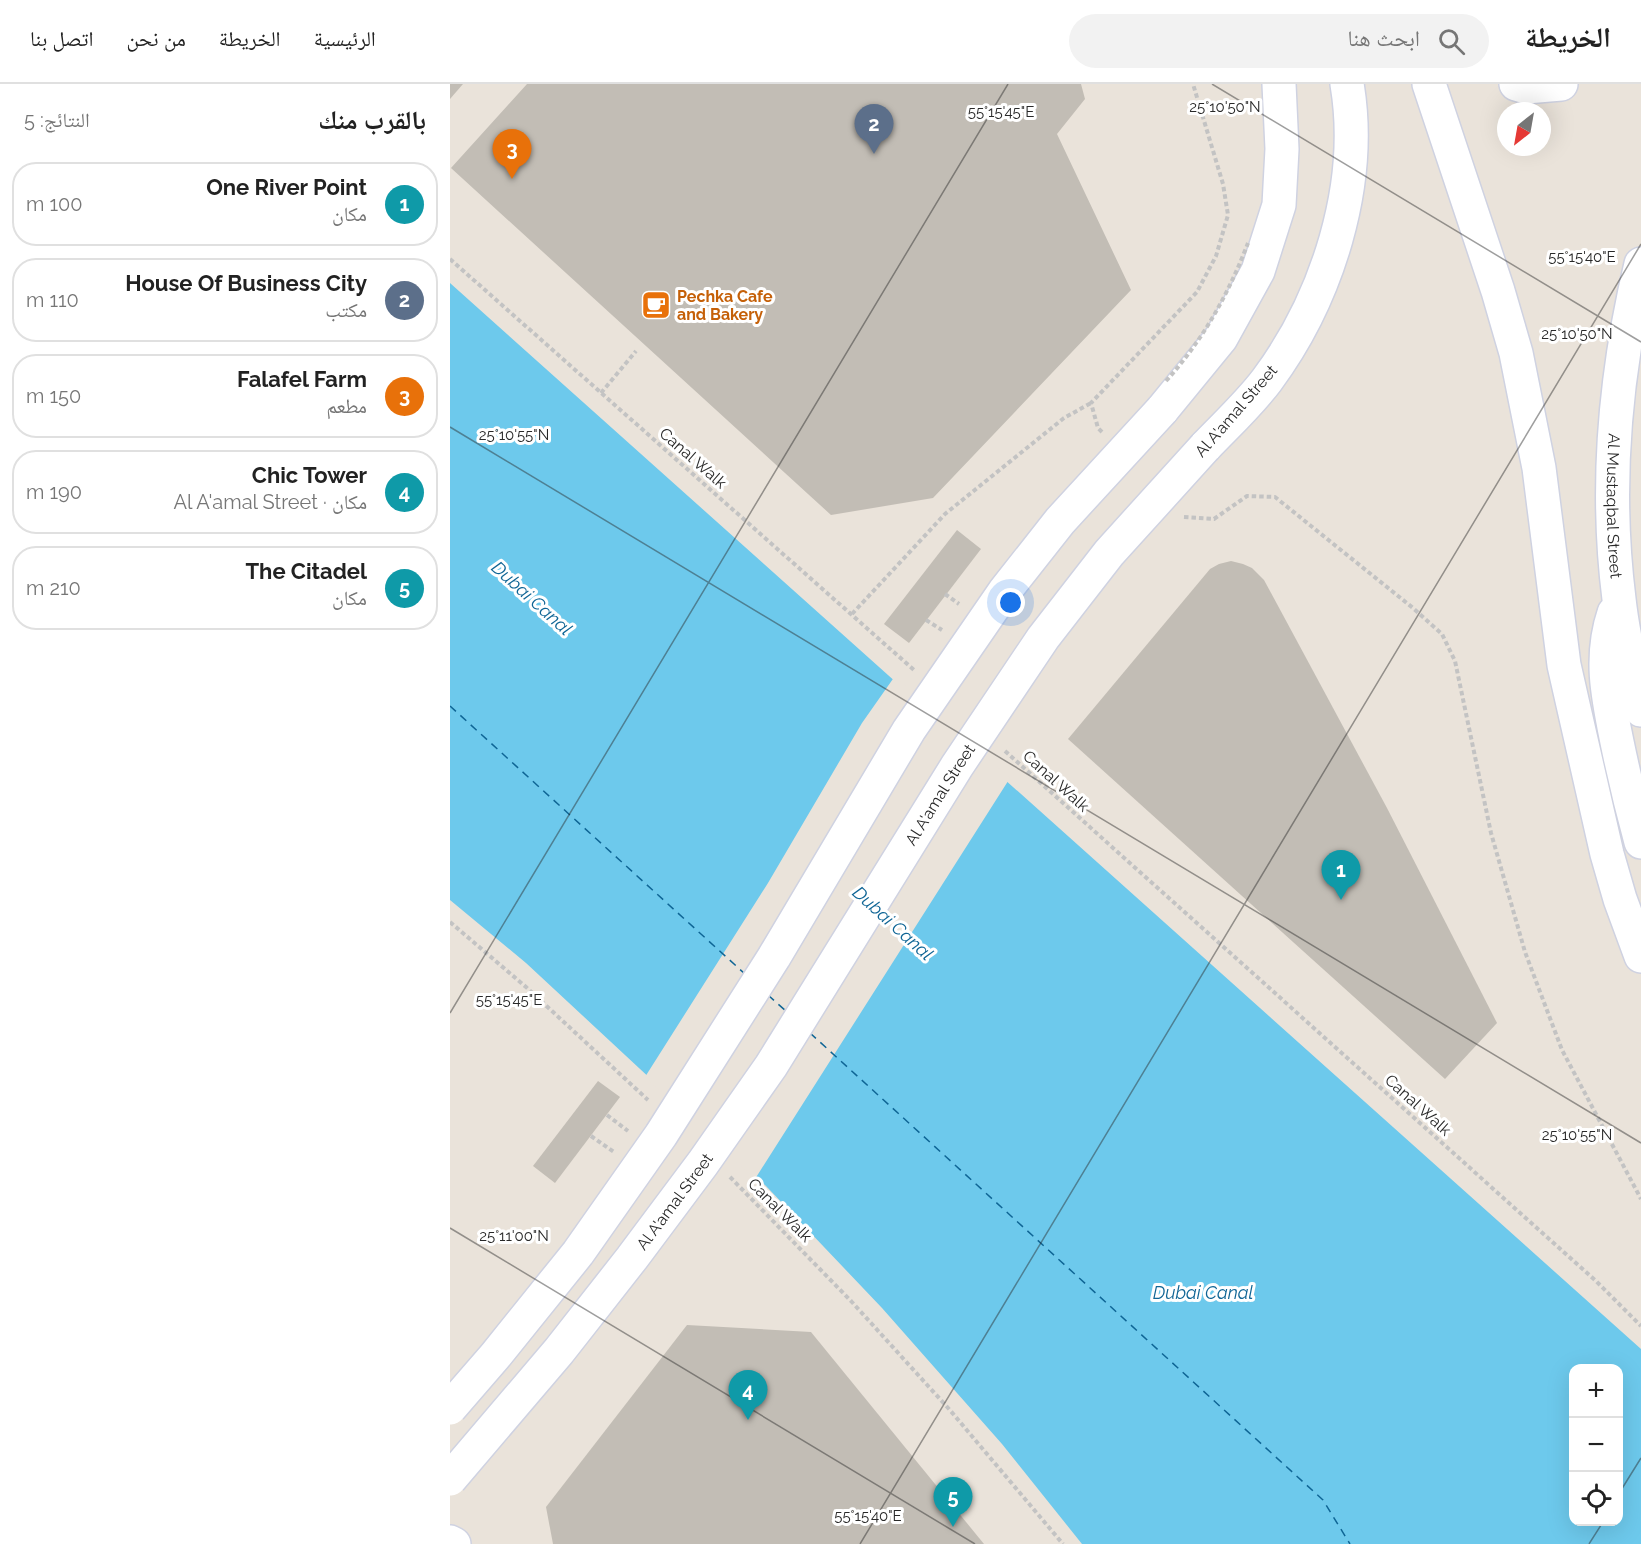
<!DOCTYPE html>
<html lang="ar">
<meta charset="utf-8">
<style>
body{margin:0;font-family:Raleway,"Noto Naskh Arabic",sans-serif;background:#f2f2f2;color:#222;direction:rtl}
.controls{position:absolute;right:18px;bottom:18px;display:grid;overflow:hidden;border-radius:12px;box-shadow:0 6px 24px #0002}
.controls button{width:54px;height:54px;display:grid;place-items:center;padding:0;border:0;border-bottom:2px solid #e0e0e0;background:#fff;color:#222;font:30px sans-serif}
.compass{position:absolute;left:1047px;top:18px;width:54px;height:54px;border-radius:50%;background:#fff;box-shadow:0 6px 24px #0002;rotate:211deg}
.you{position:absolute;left:561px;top:519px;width:21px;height:21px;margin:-15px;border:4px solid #fff;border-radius:50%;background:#1a73e8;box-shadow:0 0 0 9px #1a73e833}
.badge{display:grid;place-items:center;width:39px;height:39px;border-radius:50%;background:#111827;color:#fff;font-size:20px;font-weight:700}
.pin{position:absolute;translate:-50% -50px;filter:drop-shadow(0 2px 3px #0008)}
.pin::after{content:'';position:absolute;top:32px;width:21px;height:18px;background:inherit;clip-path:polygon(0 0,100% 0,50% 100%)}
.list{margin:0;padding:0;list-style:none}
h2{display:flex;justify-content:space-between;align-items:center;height:78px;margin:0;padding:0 24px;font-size:26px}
h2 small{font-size:20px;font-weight:400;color:#767676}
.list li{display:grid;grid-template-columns:39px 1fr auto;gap:18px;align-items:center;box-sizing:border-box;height:84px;margin:0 12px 12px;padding:0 12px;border:2px solid #e0e0e0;border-radius:24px}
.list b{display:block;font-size:22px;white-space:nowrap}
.list p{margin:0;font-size:20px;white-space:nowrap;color:#767676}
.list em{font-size:20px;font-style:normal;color:#767676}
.icon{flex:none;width:33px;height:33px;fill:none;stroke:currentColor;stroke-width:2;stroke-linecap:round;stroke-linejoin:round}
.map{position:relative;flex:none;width:1191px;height:1460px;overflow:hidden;direction:ltr}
header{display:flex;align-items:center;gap:36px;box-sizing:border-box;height:84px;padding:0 30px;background:#fff;border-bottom:2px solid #e0e0e0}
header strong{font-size:28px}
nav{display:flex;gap:33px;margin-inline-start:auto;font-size:21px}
.search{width:420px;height:54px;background:#f2f2f2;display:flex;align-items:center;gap:15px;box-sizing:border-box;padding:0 21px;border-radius:33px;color:#767676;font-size:22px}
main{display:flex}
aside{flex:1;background:#fff}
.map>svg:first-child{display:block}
</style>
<header>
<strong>الخريطة</strong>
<div class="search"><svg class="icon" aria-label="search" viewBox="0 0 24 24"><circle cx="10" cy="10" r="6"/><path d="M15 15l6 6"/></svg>ابحث هنا</div>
<nav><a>الرئيسية</a><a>الخريطة</a><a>من نحن</a><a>اتصل بنا</a></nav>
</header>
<main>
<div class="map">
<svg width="1191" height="1460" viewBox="0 0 1191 1460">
<rect width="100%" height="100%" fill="#eae3da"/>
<!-- water -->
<path fill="#6dc9ec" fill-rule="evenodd" d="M0 199 1191 1265V1460H632L552 1360 432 1224 316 1102 76 879 0 816ZM1124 1284H1168V1438H1124Z"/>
<!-- pier -->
<polygon fill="#eae3da" points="445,592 560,694 305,1095 195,993 318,799 412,639"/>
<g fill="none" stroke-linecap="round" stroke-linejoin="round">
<!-- ferry -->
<g stroke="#0f6595" stroke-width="1.5" stroke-dasharray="8 6" stroke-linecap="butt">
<polyline points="0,622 295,890"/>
<polyline points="318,911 337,928"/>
<polyline points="360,949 873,1416 900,1460"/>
</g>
</g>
<!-- building -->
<g fill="#c2bdb5">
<polygon points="0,0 13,0 0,15"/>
<polygon points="77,0 631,0 635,15 607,50 681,206 483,414 381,431 1,84"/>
<polygon points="507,446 531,465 459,559 434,540"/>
<polygon points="781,477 793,480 802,484 814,496 937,724 1047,939 995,995 618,655 760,485 769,480"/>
<polygon points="148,997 170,1013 105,1099 83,1082"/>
<polygon points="237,1241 361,1248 534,1460 103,1460 96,1423"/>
</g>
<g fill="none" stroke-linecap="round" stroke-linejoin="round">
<!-- tertiary casing -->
<g stroke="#cfd2e1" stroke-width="36">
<g id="tertiary">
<polyline points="979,0 1048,207 1066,269 1089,384 1114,581 1157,770 1170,815 1191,872"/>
<polyline points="712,326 771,254 808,187 829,121 832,65 829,0"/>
<path d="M755 363C776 341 799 320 817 296 877 215 914 101 897 0"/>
<polyline points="0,1458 4,1460"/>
</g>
</g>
<!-- secondary casing -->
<g stroke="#cfd2e1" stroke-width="36">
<g id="secondary">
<polyline points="1066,0 1076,3 1111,0"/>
<path id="s1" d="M1191 180C1165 289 1155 404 1169 515 1173 552 1182 590 1191 626"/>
<path d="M1164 529C1149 573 1158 614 1167 658 1174 692 1182 725 1191 758"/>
</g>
</g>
<!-- path -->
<g stroke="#c3c3c3" stroke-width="4" stroke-dasharray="4.5 3" stroke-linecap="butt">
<polyline points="0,175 464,586"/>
<polyline points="151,309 186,267"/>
<polyline points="652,348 648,344 641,319 747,208 766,172 778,131 773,100 743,0"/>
<polyline points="734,433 764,435 797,412 825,413 963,524 992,550 1005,577 1041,749 1075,868 1112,966 1191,1115"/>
<polyline points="495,510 509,520"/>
<polyline points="402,530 495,430 614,334 641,319"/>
<polyline points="476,536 492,546"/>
<polyline points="555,667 1146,1197 1191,1242"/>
<polyline points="0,838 76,903 198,1016"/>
<polyline points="157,1031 178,1047"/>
<polyline points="141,1052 164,1068"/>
<polyline points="280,1093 401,1217 499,1325 613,1460"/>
</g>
<!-- tertiary -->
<use href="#tertiary" stroke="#fff" stroke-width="33"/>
<!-- secondary -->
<use href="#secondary" stroke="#fff" stroke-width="33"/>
<!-- tertiary-bridge casing -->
<g stroke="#cfd2e1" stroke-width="36" stroke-linecap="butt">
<g id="tertiary-bridge">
<polyline points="0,1324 45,1272 128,1169 211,1051 324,873 459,646 554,508 610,437 712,326"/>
<path id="s2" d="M0 1395 109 1267 182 1174 253 1079 321 982 507 682 593 554 659 469 755 363"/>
</g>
</g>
<!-- path-bridge -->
<path stroke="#c3c3c3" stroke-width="4" stroke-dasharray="4.5 3" stroke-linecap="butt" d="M716 297C753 256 778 211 798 159"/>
<!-- tertiary-bridge -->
<use href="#tertiary-bridge" stroke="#fff" stroke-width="33"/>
</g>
<!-- ticks -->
<path fill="none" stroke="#282828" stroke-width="1.5" stroke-opacity="0.45" d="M762 0 1191 258M0 343 1191 1059M0 929 558 0M0 1144 525 1460M1168 1411 1191 1374M410 1460 1191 160M1139 1460 1153 1438"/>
<!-- icons -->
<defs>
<g id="cafe-square" transform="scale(1.5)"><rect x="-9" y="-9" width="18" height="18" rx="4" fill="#e8710a" stroke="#fff"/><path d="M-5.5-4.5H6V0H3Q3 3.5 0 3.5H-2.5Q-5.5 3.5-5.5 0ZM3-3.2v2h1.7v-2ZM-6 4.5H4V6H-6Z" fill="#fff"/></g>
</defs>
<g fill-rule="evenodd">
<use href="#cafe-square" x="206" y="221"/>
</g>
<g text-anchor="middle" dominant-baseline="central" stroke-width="6" stroke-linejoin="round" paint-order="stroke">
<!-- food labels -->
<g font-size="16" font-weight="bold" fill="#c56008" stroke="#fff" text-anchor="start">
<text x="227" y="212">Pechka Cafe<tspan x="227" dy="18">and Bakery</tspan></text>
</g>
<!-- street labels -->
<g font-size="16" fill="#282828" stroke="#fff">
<text transform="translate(786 327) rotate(-49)">Al A'amal Street</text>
<text transform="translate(243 374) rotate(41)">Canal Walk</text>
<text stroke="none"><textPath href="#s1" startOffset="244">Al Mustaqbal Street</textPath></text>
<text transform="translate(606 697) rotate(42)">Canal Walk</text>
<text stroke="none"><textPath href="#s2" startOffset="843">Al A'amal Street</textPath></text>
<text transform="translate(968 1021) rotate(42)">Canal Walk</text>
<text stroke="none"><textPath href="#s2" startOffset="357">Al A'amal Street</textPath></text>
<text transform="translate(330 1126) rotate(45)">Canal Walk</text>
</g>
<!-- water labels -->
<g font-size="18" font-style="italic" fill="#0f6595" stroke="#fff">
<text transform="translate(82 514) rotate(42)">Dubai Canal</text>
<text transform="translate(443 839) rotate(42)">Dubai Canal</text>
<text x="753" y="1208">Dubai Canal</text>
</g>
</g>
<g font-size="15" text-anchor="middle" fill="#282828" stroke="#fff" stroke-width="6" stroke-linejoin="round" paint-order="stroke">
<text x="775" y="28">25°10'50"N</text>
<text x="551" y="33">55°15'45"E</text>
<text x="1132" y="178">55°15'40"E</text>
<text x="1127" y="255">25°10'50"N</text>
<text x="64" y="356">25°10'55"N</text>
<text x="59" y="921">55°15'45"E</text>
<text x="1127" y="1056">25°10'55"N</text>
<text x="64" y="1157">25°11'00"N</text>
<text x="418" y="1437">55°15'40"E</text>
</g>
</svg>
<div class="controls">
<button>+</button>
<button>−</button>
<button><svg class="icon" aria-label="locate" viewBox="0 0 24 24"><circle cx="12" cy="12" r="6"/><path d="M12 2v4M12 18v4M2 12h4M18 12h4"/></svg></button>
</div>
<svg class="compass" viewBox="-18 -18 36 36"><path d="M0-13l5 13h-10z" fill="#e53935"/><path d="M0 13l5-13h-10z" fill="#767676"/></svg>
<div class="you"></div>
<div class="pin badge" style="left:891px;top:816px;background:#0f9aa8">1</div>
<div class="pin badge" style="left:424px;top:70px;background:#5c6f8a">2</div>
<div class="pin badge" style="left:62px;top:95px;background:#e8710a">3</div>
<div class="pin badge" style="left:298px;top:1336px;background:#0f9aa8">4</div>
<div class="pin badge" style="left:503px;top:1443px;background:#0f9aa8">5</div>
</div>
<aside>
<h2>بالقرب منك<small>النتائج: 5</small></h2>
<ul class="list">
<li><span class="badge" style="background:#0f9aa8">1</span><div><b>One River Point</b><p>مكان</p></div><em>100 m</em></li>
<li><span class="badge" style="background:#5c6f8a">2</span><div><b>House Of Business City</b><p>مكتب</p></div><em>110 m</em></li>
<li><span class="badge" style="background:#e8710a">3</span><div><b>Falafel Farm</b><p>مطعم</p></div><em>150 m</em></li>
<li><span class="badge" style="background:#0f9aa8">4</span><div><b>Chic Tower</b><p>مكان · Al A'amal Street</p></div><em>190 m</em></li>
<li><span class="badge" style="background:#0f9aa8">5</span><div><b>The Citadel</b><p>مكان</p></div><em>210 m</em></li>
</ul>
</aside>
</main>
